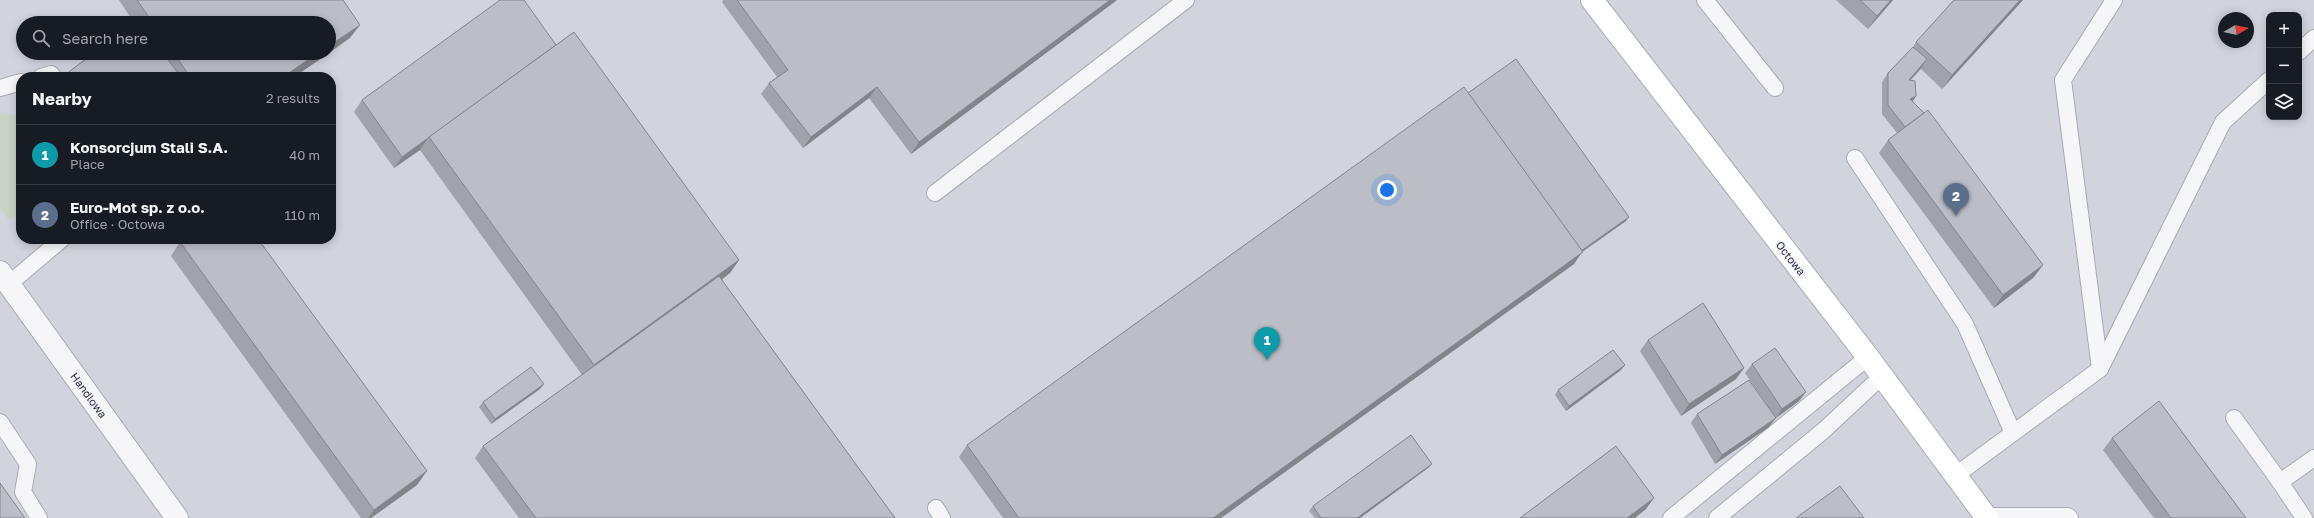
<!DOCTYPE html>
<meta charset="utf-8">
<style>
body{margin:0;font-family:"Golos Text",sans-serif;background:#20242c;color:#f1f3f6}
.controls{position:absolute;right:12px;top:12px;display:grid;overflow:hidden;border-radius:8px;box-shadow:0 2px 10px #0003}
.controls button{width:36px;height:36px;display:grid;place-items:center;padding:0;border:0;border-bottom:1px solid #363941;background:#171b24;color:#f1f3f6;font:20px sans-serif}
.compass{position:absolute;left:2218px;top:12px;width:36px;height:36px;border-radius:50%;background:#171b24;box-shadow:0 2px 10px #0003;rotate:81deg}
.you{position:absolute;left:1387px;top:190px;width:14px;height:14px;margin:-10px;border:3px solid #fff;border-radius:50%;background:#1a73e8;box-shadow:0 0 0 6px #1a73e833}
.badge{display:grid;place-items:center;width:26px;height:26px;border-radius:50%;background:#0f766e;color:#fff;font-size:13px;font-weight:700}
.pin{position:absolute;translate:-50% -33px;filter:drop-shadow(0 1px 2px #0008)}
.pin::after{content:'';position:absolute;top:21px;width:14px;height:12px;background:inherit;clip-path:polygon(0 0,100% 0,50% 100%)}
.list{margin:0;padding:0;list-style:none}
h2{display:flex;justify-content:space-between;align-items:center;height:52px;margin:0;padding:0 16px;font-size:17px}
h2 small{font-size:13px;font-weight:400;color:#9ea1a6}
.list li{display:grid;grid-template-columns:26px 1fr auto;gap:12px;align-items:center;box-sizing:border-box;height:60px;padding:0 16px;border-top:1px solid #363941}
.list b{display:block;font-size:15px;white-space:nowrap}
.list p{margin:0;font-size:13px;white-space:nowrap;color:#9ea1a6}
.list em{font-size:13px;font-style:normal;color:#9ea1a6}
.icon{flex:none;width:22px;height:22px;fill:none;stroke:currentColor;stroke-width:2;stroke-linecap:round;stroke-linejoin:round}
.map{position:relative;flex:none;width:2314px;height:518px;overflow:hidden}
.search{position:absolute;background:#171b24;box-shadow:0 2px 10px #0003;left:16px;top:16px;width:320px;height:44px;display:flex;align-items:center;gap:10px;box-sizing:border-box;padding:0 14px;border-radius:22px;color:#9ea1a6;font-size:15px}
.panel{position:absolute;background:#171b24;box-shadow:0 2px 10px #0003;left:16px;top:72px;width:320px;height:172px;border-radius:16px}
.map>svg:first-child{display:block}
</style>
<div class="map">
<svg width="2314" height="518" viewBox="0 0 2314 518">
<rect width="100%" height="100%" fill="#e3e5ea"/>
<!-- built -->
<path fill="#d1d4dc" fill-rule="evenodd" d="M0 0H2314V518H0ZM2269 15H2299V117H2269ZM2224 18H2248V42H2224ZM23 23H329V53H23ZM21 77H331V239H21Z"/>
<!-- green -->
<polygon fill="#c7d4c5" points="0,113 21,116 21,214 8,219 0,207"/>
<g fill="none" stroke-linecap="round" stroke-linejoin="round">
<!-- lane casing -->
<g stroke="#a8abb4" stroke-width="18">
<g id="lane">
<polyline points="1705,0 1775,88"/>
<polyline points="2299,52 2314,38"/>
<polyline points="41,77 51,74 53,77"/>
<polyline points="0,88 21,82"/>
<polyline points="1855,158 1965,324 2013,433"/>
<polyline points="935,193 1186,0"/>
<polyline points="9,284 62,239"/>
<polyline points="2100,369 2063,80 2114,0"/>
<polyline points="2234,418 2280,482"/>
<polyline points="0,422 28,464 23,492 39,518"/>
<polyline points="1956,475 2100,369 2223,122 2269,80"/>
<polyline points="936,508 942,518"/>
<polyline points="1985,516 2068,516 2070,518"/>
<polyline points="1671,518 1868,357"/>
<polyline points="1717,518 1823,431 1882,376"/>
<polyline points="2304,518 2280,482 2314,458"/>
</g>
</g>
<!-- street casing -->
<g stroke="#a8abb4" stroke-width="24">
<polyline id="street" points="0,272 177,518"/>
</g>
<!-- secondary casing -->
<g stroke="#a8abb4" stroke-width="24">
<polyline id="secondary" points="1592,0 1868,357 1987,518"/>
</g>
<!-- lane -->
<use href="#lane" stroke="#f6f6f9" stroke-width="16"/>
<!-- street -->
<use href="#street" stroke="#f6f6f9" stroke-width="22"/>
<!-- secondary -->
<use href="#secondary" stroke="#fff" stroke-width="22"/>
</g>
<!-- wall -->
<g fill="#a1a3ab">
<polygon points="119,0 343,0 350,38 329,23 134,23"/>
<polygon points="723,0 1117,0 911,154 869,98 803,148 761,94 769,83 777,77 722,2"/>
<polygon points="1836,0 1893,0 1868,29"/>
<polygon points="1954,0 2023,0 1942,89 1921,69 1911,80 1916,96 1913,101 2043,265 2033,278 1994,308 1879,153 1888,140 1897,133 1882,114 1882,82 1888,73 1913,47 1916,42"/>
<polygon points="556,45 739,260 730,273 722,280 895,518 519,518 475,458 483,446 582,375 420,150 394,168 354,112 362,100"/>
<polygon points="94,53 329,53 294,77 62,77"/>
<polygon points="1468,93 1626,221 1582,252 1574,264 1221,518 1003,518 959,457 967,445"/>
<polygon points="180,242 417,485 371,518 361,518 171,256"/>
<polygon points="1648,340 1744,368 1736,379 1681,416 1640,351"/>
<polygon points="1752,364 1799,401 1776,418 1745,373"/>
<polygon points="1621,370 1566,411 1555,395 1558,390"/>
<polygon points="540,389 491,424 479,407 483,402"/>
<polygon points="1697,414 1769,427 1715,464 1691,423"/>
<polygon points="2112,438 2246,518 2154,518 2103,450"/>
<polygon points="1432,464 1428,468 1360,518 1315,518 1309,511 1313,506"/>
</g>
<!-- shaded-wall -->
<g fill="#83858b">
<polygon points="1110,0 1117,0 911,154 919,142"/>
<polygon points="1891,0 1893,0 1868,29 1877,16"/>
<polygon points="2020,0 2023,0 1942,89 1952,75"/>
<polygon points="360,25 350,38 329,53 329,46"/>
<polygon points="318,53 329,53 294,77 283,77"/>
<polygon points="1927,59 1921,68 1903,88 1909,80"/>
<polygon points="877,87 869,98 803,148 811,137"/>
<polygon points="1916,96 1910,105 1910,99"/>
<polygon points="428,138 420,150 394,168 402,157"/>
<polygon points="1629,217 1626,221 1582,252 1574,264 1221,518 1213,518"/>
<polygon points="739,260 730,273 585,378 594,365"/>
<polygon points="2043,265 2033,278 1994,308 2003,295"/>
<polygon points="1625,365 1621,370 1566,411 1569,406"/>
<polygon points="1744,368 1736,379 1681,416 1689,404"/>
<polygon points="544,384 540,389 491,424 495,419"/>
<polygon points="1806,392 1799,401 1776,418 1782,409"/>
<polygon points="1776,418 1769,427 1715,464 1722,455"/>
<polygon points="1432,464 1428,468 1360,518 1357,518"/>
<polygon points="427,471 417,485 371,518 368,518 374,510"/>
<polygon points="1654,498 1646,509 1635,518 1627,518"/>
</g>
<!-- building -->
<g fill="#bbbec7" stroke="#83858b">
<polygon points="137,0 343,0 360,25 329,46 329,23 153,23"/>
<polygon points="500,0 524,0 556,45 402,157 362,100"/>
<polygon points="737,0 1110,0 919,142 877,87 811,137 769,83 788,70"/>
<polygon points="1860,0 1891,0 1877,16"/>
<polygon points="1954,0 2020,0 1952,75 1916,42"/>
<polygon points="139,20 141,23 135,23"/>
<polygon points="574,32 739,260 594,365 429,137"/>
<polygon points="1913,47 1927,59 1909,80 1915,81 1916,96 1910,99 1924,113 1905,127 1888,105 1888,73"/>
<polygon points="94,53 163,53 181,77 62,77"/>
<polygon points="174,53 318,53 283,77 190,77"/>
<polygon points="1516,59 1629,217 1581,251 1468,93"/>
<polygon points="1464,87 1583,252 1213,518 1019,518 967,445"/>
<polygon points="1928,110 2043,265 2003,295 1888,140"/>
<polygon points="185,239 258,239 427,471 374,510 180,242"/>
<polygon points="719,276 895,518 536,518 483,446"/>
<polygon points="1703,303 1744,368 1689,404 1648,340"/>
<polygon points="1775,348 1806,392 1782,409 1752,364"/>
<polygon points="1613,350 1625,365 1569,406 1558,390"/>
<polygon points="531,367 544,384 495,419 483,402"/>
<polygon points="1749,380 1776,418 1722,455 1697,414"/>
<polygon points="2159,401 2246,518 2171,518 2112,438"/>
<polygon points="1411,435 1432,464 1357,518 1321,518 1313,506"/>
<polygon points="1616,446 1654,498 1627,518 1520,518"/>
<polygon points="0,483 25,518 0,518"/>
<polygon points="1840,486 1864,518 1796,518"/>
</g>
<g text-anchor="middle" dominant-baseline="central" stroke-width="3" stroke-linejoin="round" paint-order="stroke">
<!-- street labels -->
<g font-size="11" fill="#2c3141" stroke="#f3f4f8">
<text transform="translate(1791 258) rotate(52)">Octowa</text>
<text transform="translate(89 395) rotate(54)">Handlowa</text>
</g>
</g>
</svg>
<div class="controls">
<button>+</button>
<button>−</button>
<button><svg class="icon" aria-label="layers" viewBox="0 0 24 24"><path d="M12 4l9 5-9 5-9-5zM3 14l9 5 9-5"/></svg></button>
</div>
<svg class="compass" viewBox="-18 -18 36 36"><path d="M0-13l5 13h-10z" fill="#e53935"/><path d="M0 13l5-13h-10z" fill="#9ea1a6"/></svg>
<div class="you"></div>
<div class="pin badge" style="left:1267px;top:360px;background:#0f9aa8">1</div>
<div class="pin badge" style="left:1956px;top:216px;background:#5c6f8a">2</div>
<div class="search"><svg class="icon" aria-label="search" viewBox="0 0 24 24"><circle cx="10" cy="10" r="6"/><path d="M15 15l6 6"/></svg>Search here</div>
<section class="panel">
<h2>Nearby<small>2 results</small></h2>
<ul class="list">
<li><span class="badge" style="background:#0f9aa8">1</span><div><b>Konsorcjum Stali S.A.</b><p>Place</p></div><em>40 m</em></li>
<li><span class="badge" style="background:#5c6f8a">2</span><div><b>Euro-Mot sp. z o.o.</b><p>Office · Octowa</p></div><em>110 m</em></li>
</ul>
</section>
</div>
